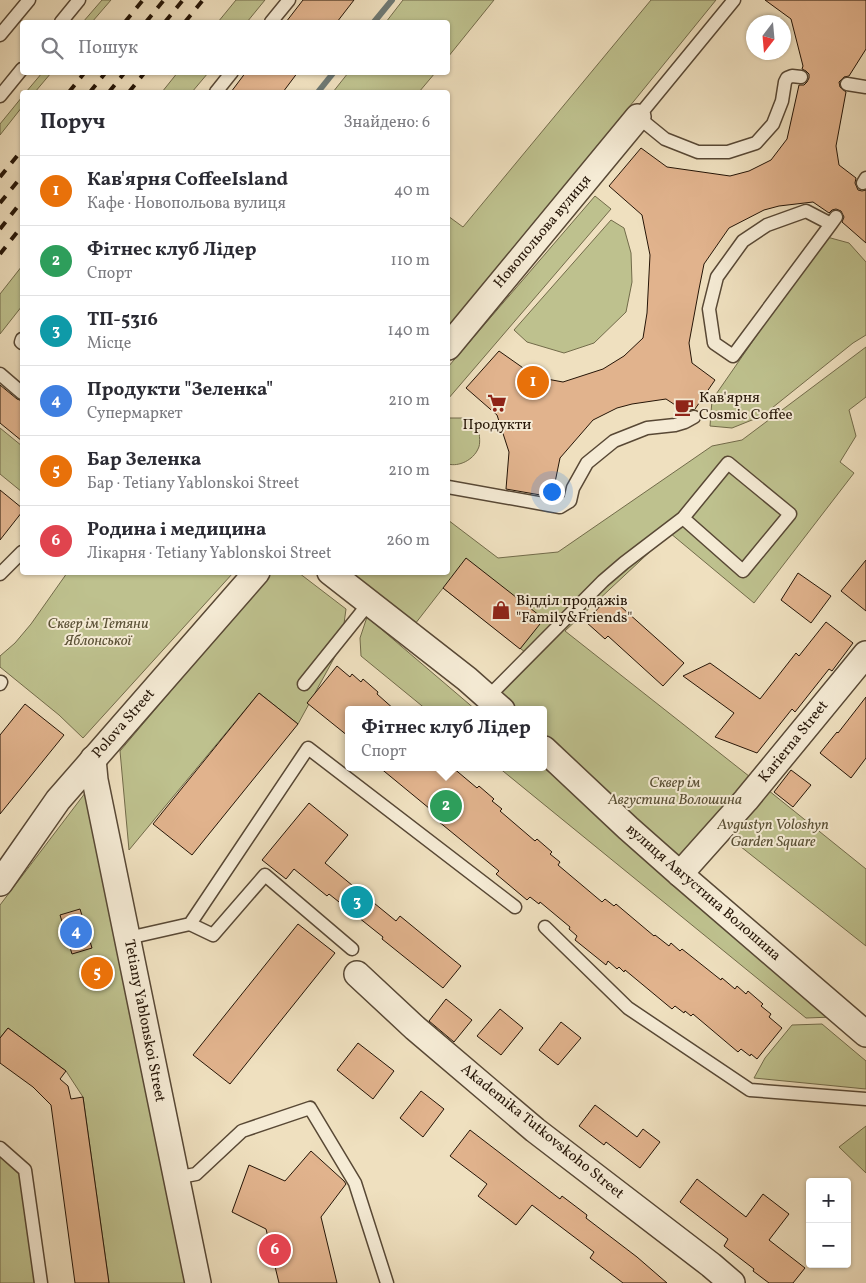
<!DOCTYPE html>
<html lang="uk">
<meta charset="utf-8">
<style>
body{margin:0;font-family:Vollkorn,serif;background:#f2f2f3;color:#2b2b33}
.controls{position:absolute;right:15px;bottom:15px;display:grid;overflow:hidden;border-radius:5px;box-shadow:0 1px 4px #0004}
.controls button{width:45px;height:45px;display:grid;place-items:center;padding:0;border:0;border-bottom:1px solid #e1e1e2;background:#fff;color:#2b2b33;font:25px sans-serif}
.compass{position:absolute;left:746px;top:15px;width:45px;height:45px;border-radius:50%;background:#fff;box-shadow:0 1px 4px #0004;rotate:196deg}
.you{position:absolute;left:551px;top:491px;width:18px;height:18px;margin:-12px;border:4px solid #fff;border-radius:50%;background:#1a73e8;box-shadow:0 0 0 8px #1a73e833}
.badge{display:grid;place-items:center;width:32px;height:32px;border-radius:50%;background:#0b8043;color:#fff;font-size:16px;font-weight:700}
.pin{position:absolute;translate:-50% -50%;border:2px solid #fff;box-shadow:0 1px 5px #0006}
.popup{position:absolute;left:345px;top:706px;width:202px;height:65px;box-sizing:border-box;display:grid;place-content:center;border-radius:5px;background:#fff;filter:drop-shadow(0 1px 4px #0005);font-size:16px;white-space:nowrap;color:#7c7c81}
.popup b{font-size:19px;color:#2b2b33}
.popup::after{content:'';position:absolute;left:50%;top:100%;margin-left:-10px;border:10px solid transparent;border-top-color:#fff}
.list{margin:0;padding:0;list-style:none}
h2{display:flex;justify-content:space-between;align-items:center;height:65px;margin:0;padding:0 20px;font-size:21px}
h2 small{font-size:16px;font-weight:400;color:#7c7c81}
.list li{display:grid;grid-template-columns:32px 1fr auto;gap:15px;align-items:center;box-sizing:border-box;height:70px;padding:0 20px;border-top:1px solid #e1e1e2}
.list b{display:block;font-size:19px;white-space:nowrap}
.list p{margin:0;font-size:16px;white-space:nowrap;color:#7c7c81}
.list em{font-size:16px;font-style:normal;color:#7c7c81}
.icon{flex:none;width:28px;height:28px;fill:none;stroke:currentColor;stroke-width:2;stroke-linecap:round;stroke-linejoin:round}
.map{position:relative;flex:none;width:866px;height:1283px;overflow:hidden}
.search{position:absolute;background:#fff;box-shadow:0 1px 4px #0004;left:20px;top:20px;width:430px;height:55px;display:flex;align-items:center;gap:12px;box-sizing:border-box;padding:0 18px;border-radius:5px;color:#7c7c81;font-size:19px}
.panel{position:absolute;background:#fff;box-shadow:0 1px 4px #0004;left:20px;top:90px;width:430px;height:485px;border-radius:5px}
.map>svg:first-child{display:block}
</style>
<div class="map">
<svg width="866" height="1283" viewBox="0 0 866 1283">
<rect width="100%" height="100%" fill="#efe0bf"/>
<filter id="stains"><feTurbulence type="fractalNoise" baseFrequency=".004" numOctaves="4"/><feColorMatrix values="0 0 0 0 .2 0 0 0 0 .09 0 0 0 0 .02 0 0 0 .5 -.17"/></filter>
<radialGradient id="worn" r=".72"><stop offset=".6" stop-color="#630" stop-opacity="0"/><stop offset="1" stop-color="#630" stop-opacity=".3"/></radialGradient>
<!-- green -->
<g fill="#bec18e" stroke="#726b4a">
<polygon points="102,0 111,0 92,22 83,22"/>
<polygon points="236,0 265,0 247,22 218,22"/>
<polygon points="403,0 494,0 448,57 448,22 386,22"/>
<polygon points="651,0 716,0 448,330 448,216 463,227"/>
<polygon points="178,72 208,72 208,73 192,92 162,92"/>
<polygon points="42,73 51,73 35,92 26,92"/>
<polygon points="348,73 348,72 435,73 419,92 333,92"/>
<polygon points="22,97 22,107 0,135 0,124"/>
<polygon points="595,196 611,209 448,399 448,367"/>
<polygon points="611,220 624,228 631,253 632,282 626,312 594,343 564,353 527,342 514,330"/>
<polygon points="827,237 849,243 866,262 866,335 853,343 762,416 732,428 710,426 712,400 791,286"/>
<polygon points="22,266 22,306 0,334 0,294"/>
<polygon points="866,347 866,397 849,410 856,436 840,462 854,473 754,603 670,533 565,631 759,784 680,874 544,749 544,710 502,710 488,697 530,656 443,588 415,624 348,573 448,572 448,520 498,558 558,552 712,446 742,440"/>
<path d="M449 418H464L479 429C479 435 481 444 478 449 473 460 459 467 448 464V419Z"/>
<polygon points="0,428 22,446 22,492 0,474"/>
<polygon points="67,573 67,572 233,573 83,738 59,715 0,667 0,656 15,643 31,624"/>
<polygon points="271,573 299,573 346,609 343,631 344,640 298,724 259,693 129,850 120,751"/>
<polygon points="367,617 476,710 427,710 361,656 360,638"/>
<polygon points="498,767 543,767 831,1013 833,1017 806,1018"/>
<polygon points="95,780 199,1283 109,1283 83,1097 66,1071 8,1028 0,1038 0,905"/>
<polygon points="763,786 866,869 866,946 726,835"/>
<polygon points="822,1024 866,1061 866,1089 754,1078 765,1058 792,1025"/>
<polygon points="866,1126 866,1173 839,1147"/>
<polygon points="0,1148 25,1170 41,1283 0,1283"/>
</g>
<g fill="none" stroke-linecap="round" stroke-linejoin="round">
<!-- stream -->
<g stroke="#6e7974" stroke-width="6">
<polyline points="374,22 392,0"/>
<polyline points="318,92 334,72"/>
</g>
</g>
<!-- building -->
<g fill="#e1b38d" stroke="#251507">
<polygon points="303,0 354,0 337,22 286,22"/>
<polygon points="765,0 866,0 866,49 849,76 844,77 839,82 840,87 846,92 836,146 839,165 856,178 855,183 858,190 862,191 866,190 866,243 842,222 844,217 841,211 836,209 832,210 829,213 813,202 779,206 764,210 729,228 704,264 699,289 689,343 692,363 715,380 695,409 691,410 686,412 666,399 632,404 617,408 593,420 560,458 552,497 506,489 509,452 497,415 466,388 499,351 536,377 563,382 603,369 624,356 643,338 647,313 650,255 642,215 609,186 641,148 667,167 730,176 749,171 771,160 787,139 799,85 804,85 807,82 809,78 809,74 806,71 802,69 803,66 791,19"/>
<polygon points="246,72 298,72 283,92 231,92"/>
<polygon points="0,385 17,399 22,401 22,441 0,423"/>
<polygon points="0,490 22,508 22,512 0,540"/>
<polygon points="466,558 544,619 520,649 443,588"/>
<polygon points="866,560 866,611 841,591"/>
<polygon points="798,573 831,596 811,623 781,600"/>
<polygon points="609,596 684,663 663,686 608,636 605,639 586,622"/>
<polygon points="826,622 853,643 832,671 829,669 795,712 792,709 757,753 715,737 734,713 683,676 710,663 760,699 796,653 799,656"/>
<polygon points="337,666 350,677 352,674 361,682 363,679 378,692 377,694 395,710 348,710 348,736 307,703"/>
<polygon points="259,693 298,724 192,855 153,824"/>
<polygon points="866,697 866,758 851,778 820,753 837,732 838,733"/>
<polygon points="25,704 64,735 0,814 0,735"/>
<polygon points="379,767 452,767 477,788 479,786 494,799 492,801 502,809 500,811 535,841 537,839 552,852 550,854 560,862 558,865 602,902 605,899 614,906 616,904 654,936 655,935 669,946 671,943 680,951 682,949 721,980 722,978 735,989 737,986 746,994 748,991 763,1004 761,1006 771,1014 769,1017 782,1028 757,1059 751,1054 750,1056 741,1049 738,1052 693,1014 691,1016 685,1011 684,1013 675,1006 672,1009 625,970 624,972 619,967 617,969 608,961 606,965 575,940 577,936 569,929 570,927 540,902 539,904 530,897 527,900 496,874 499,871 438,821 441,818"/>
<polygon points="791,770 811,785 793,807 774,792"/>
<polygon points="309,803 348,835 325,863 396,921 400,916 461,966 443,988 382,939 383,937 329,894 327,896 294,869 286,879 262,860"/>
<polygon points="80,909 92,948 72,954 60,915"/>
<polygon points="298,924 335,953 230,1084 193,1055"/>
<polygon points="446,999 472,1020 454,1042 429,1021"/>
<polygon points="500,1009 523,1028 501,1055 477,1036"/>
<polygon points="561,1022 581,1038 558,1065 539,1050"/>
<polygon points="8,1028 66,1071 60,1079 68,1086 71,1099 83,1097 109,1283 75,1283 51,1105 33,1087 0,1063 0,1038"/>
<polygon points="358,1043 394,1071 373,1099 337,1070"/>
<polygon points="421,1091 444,1109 423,1137 400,1118"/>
<polygon points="595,1105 637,1137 643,1129 660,1142 640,1168 606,1142 604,1145 579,1126"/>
<polygon points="470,1130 560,1199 562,1196 587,1215 586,1218 637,1257 667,1283 623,1283 590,1258 594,1252 532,1205 516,1225 478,1196 487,1184 450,1156"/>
<polygon points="311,1151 344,1181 346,1184 321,1217 337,1283 279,1283 266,1229 232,1212 249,1165 285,1181"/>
<polygon points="697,1179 746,1217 763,1194 789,1214 769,1240 805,1268 793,1283 769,1283 753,1271 754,1269 724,1246 728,1239 680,1202"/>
</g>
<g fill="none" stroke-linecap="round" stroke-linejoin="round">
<!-- lane casing -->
<g stroke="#584835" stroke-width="15">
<g id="lane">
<polyline points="734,0 638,117 665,139 698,152 728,152 756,143 773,124 782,101 785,82 787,78 792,76 801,77"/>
<polyline points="61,22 79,0"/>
<polyline points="271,22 289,0"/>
<polyline points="0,35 29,0"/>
<polyline points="847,84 866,87"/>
<polyline points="216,92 232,72"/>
<polyline points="0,96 22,69"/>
<polyline points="863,183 866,178"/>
<polyline points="831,224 806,211 767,225 743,241 717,277 709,309 714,343 733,356 831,224 836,217"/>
<polyline points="22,339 21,342 22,343"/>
<polyline points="0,374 22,393"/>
<polyline points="448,487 560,507 570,501 573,488 587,463 614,441 647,428 675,425 685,422 694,417"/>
<polyline points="0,574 22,552"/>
<polyline points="0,684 1,682"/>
<polyline points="304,684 369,603"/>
<polyline points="488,697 603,581 624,563 683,518 728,463 790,514 743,571 683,518"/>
<polyline points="190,924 213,935 265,875 352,949"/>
<polyline points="545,927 628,1008 750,1090 866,1099"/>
<polyline points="128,938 190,924 308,748 515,907"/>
<polyline points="0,1148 25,1170 41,1283"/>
<polyline points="175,1178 196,1174 242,1131 310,1108 355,1183 387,1283"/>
</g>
</g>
<!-- street casing -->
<g stroke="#584835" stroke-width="28">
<g id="street">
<polyline points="448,347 638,117"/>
<polyline points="330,572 467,679 502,710"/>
<polyline points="544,749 628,828 680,874 866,1034"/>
<polyline points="93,759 95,780 198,1283"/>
<polyline points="680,874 746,800 866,654"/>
<polyline points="0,883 58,800 257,572"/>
<polyline points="357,974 415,1028 535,1130 711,1265 732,1283"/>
</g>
</g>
<!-- lane -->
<use href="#lane" stroke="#f5ebd5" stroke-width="12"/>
<!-- street -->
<use href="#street" stroke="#f5ebd5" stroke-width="25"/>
<!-- rail -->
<g stroke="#251507" stroke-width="4" stroke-dasharray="9 9" stroke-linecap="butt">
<polyline points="125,22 143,0"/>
<polyline points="146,22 164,0"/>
<polyline points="165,22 183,0"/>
<polyline points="185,22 203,0"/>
<polyline points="69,92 85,72"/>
<polyline points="90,92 106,72"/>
<polyline points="109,92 125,72"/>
<polyline points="129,92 145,72"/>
<polyline points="0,177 22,150"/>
<polyline points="0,203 22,176"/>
<polyline points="0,229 22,201"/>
<polyline points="0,254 22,226"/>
</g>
</g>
<!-- icons -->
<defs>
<g id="supermarket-bare" transform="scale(1.5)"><path d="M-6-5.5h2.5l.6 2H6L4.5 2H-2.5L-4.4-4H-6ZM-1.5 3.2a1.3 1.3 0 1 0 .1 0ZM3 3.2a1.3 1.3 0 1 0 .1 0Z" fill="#8f2418" stroke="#f5ebd5" stroke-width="2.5" paint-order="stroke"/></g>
<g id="cafe-bare" transform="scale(1.5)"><path d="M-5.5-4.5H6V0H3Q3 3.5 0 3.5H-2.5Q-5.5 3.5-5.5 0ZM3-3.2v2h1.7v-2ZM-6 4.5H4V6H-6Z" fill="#8f2418" stroke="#f5ebd5" stroke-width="2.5" paint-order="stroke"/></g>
<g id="shop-bare" transform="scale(1.5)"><path d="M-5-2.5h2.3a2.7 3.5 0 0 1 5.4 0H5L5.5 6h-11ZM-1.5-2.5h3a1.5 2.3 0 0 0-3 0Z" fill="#8f2418" stroke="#f5ebd5" stroke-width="2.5" paint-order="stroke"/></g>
</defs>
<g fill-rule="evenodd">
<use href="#supermarket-bare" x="497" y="403"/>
<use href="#cafe-bare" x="684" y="407"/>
<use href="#shop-bare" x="501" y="610"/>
</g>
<g text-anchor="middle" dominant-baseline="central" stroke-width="4" stroke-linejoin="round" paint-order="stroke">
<!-- street labels -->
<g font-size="15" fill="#251507" stroke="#f5ebd5">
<text transform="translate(543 232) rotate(-50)">Новопольова вулиця</text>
<text transform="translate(124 724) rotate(-49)">Polova Street</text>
<text transform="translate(794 742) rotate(-51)">Karierna Street</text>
<text transform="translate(703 893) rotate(41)">вулиця Августина Волошина</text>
<text transform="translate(144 1021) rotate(79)">Tetiany Yablonskoi Street</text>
<text transform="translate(542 1132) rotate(39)">Akademika Tutkovskoho Street</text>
</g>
<!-- poi labels -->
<g font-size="15" fill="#251507" stroke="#f5ebd5" text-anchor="start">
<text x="699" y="398">Кав'ярня<tspan x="699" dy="17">Cosmic Coffee</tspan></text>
<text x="497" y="425" text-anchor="middle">Продукти</text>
<text x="516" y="601">Відділ продажів<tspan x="516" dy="17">"Family&amp;Friends"</tspan></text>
</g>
<!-- park labels -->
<g font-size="15" font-style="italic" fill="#5b5136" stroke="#f5ebd5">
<text x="98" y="624">Сквер ім Тетяни<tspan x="98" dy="17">Яблонської</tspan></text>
<text x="675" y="783">Сквер ім<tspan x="675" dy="17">Августина Волошина</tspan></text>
<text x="773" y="825">Avgustyn Voloshyn<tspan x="773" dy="17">Garden Square</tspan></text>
</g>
</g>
<rect width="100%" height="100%" filter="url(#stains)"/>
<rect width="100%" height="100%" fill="url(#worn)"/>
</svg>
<div class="controls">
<button>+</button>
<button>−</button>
</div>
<svg class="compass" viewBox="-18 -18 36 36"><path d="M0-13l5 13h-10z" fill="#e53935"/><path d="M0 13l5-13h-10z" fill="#7c7c81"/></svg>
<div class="you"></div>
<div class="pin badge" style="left:533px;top:382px;background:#e8710a">1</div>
<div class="pin badge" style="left:446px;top:806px;background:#2e9e5b">2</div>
<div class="popup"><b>Фітнес клуб Лідер</b>Спорт</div>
<div class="pin badge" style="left:357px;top:902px;background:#0f9aa8">3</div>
<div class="pin badge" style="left:76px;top:932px;background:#3f7fe0">4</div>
<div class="pin badge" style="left:97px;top:973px;background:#e8710a">5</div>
<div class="pin badge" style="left:275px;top:1250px;background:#e0444e">6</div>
<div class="search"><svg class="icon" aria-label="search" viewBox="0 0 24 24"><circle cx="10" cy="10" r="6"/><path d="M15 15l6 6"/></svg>Пошук</div>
<section class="panel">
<h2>Поруч<small>Знайдено: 6</small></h2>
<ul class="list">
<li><span class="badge" style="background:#e8710a">1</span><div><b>Кав'ярня CoffeeIsland</b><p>Кафе · Новопольова вулиця</p></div><em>40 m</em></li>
<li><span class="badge" style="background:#2e9e5b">2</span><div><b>Фітнес клуб Лідер</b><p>Спорт</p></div><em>110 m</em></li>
<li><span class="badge" style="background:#0f9aa8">3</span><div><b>ТП-5316</b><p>Місце</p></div><em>140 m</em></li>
<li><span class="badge" style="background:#3f7fe0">4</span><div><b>Продукти &quot;Зеленка&quot;</b><p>Супермаркет</p></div><em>210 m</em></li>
<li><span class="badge" style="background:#e8710a">5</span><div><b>Бар Зеленка</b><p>Бар · Tetiany Yablonskoi Street</p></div><em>210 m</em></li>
<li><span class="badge" style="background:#e0444e">6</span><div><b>Родина і медицина</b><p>Лікарня · Tetiany Yablonskoi Street</p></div><em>260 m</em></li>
</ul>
</section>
</div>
